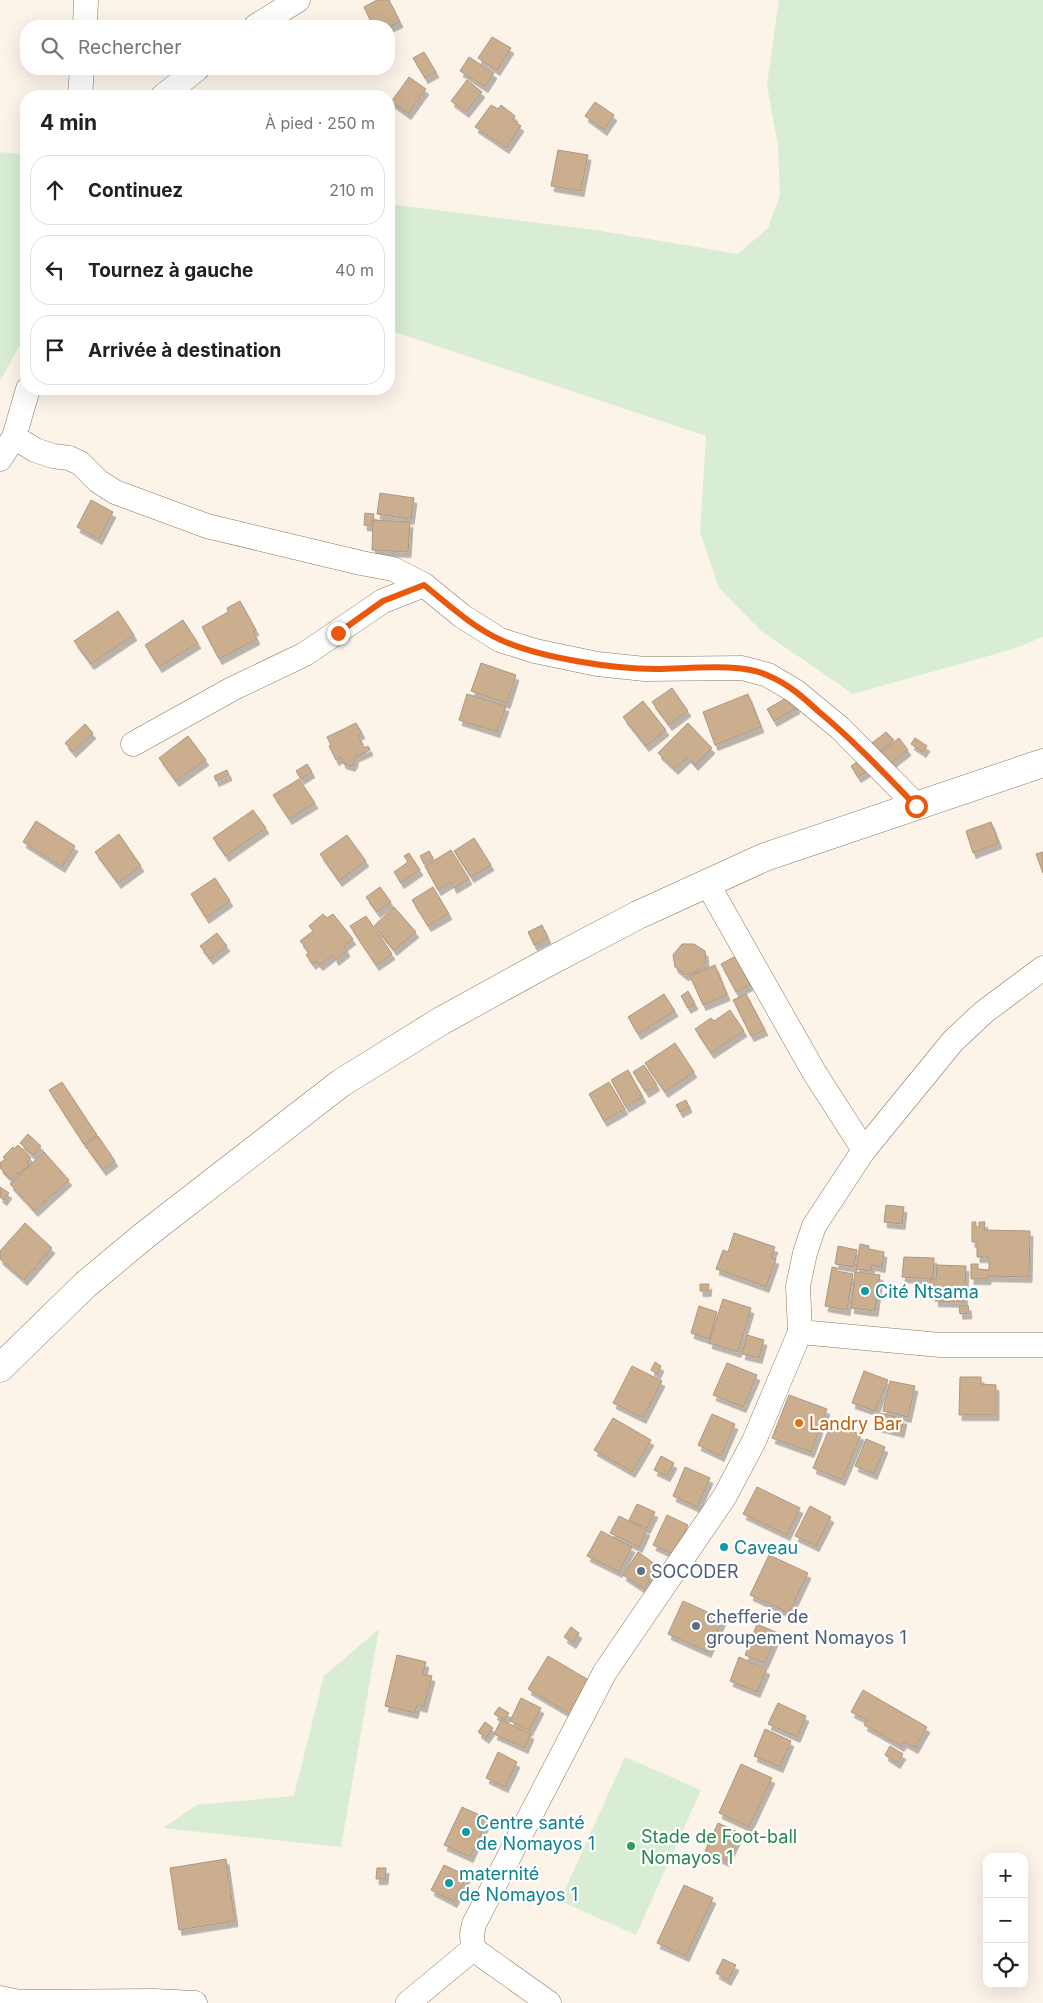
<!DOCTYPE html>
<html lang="fr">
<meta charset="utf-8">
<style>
body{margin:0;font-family:Inter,sans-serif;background:#f6f6f6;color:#202124}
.controls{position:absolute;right:15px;bottom:15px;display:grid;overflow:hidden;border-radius:10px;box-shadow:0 5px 20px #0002}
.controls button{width:45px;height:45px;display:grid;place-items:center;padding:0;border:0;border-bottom:1px solid #e0e0e0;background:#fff;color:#202124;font:25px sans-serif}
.stop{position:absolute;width:15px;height:15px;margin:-11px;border:4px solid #ea580c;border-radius:50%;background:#fff}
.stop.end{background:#ea580c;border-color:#fff;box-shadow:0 1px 5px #0008}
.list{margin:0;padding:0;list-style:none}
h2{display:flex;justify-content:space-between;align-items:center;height:65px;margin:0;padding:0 20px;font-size:21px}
h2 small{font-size:16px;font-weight:400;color:#757577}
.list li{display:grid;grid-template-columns:32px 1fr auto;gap:15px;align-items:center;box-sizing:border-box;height:70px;margin:0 10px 10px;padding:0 10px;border:1px solid #e0e0e0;border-radius:20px}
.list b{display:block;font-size:19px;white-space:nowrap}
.list em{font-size:16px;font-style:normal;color:#757577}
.icon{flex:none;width:28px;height:28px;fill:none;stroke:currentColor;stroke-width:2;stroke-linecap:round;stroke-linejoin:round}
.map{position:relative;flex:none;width:1043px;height:2003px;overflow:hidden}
.search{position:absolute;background:#fff;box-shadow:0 5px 20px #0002;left:20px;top:20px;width:375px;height:55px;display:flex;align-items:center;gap:12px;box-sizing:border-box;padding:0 18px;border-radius:20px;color:#757577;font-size:19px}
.panel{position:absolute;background:#fff;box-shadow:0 5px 20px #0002;left:20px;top:90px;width:375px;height:305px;border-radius:20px}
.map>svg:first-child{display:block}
</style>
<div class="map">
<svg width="1043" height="2003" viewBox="0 0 1043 2003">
<defs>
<filter id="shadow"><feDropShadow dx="3" dy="5.5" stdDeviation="0" flood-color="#0004"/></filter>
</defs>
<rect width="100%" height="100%" fill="#fcf3e9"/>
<!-- green -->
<g fill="#d8edd4">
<polygon points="779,0 1043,0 1043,637 1013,649 853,694 760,630 719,588 700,532 706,436 389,330 389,204 601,231 738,254 768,228 780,195 778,146 767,85"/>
<polygon points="0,152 26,155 26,334 0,381"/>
<polygon points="379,1629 341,1847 163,1828 197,1805 294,1796 324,1676"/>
<polygon points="625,1757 701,1790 636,1935 560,1901"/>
</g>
<!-- building -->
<g fill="#cbae8e" stroke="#ad9780" filter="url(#shadow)">
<polygon points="377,0 389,0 400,22 389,27 373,26 364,7"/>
<polygon points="492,37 511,48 497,70 478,58"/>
<polygon points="424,52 436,72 425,78 413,58"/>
<polygon points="469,57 494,73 485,87 460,71"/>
<polygon points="409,77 426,89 408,114 391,102"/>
<polygon points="467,80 482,92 466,112 451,101"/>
<polygon points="595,102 614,115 604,130 585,116"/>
<polygon points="491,105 498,109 501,105 515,116 513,120 521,126 506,148 475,127"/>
<polygon points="558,150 588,155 581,191 551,186"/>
<polygon points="380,493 414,498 411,519 377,514"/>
<polygon points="91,500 113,512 99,539 77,527"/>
<polygon points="365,513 374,514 372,526 364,525"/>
<polygon points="373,520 410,522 408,552 372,550"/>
<polygon points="240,601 256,630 253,631 257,639 219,659 202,627 228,612 227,608"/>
<polygon points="118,611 134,635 91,664 74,641"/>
<polygon points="183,620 198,643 159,667 145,645"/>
<polygon points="481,663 516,675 507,703 471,691"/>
<polygon points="672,688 688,711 669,725 652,702"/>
<polygon points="467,694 506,706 497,732 459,720"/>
<polygon points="748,694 761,727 715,745 703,712"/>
<polygon points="790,696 797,708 774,721 767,709"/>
<polygon points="643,701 666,730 646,746 623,717"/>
<polygon points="356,723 362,733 358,735 364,748 368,746 370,750 355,757 355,761 352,766 343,763 341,757 336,760 329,746 331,745 327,737"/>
<polygon points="688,723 712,748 695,765 688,757 675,769 658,753"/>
<polygon points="85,724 93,733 73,752 65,743"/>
<polygon points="886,732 894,740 879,752 872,743"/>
<polygon points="188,736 206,760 176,781 159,758"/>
<polygon points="899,738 908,750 889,765 880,753"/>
<polygon points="915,738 927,746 923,752 911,744"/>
<polygon points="866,756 874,767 858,777 851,766"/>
<polygon points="307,764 312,772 301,779 296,771"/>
<polygon points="227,770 229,775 216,781 214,776"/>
<polygon points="299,779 315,803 289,819 273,795"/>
<polygon points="253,810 266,828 226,856 213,838"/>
<polygon points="36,821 75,846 62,867 23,842"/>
<polygon points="991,822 999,843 973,853 966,831"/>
<polygon points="119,834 141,866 118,883 95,852"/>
<polygon points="347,835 366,861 339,881 320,854"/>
<polygon points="474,838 491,865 471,877 454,851"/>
<polygon points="451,850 469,879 454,888 451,882 438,890 425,866"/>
<polygon points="429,851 433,858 424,864 420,856"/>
<polygon points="1043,852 1043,873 1036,854"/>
<polygon points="409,853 420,870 401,883 394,872 408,862 404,856"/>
<polygon points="215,878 230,901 206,918 191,894"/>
<polygon points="380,887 391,902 377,912 366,897"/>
<polygon points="433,887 449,914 428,926 412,900"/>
<polygon points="394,907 416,932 394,950 374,926"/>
<polygon points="323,914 327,918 333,914 353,939 344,946 347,951 336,960 333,955 320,965 316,961 313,964 306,955 309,952 300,941 313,931 309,926"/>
<polygon points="366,916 392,954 376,965 350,926"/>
<polygon points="542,925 548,938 534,945 528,932"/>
<polygon points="217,933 227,946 210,959 200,946"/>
<polygon points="682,944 694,944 705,951 706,962 697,972 685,975 675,967 673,955"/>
<polygon points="736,956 750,985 736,992 721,964"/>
<polygon points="715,965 727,995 703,1005 690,976"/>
<polygon points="688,991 695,1004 688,1008 681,996"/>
<polygon points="664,994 675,1011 638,1034 628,1017"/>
<polygon points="746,994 765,1030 751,1036 733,1000"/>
<polygon points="730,1010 744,1031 711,1053 695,1029 711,1018 714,1021"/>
<polygon points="675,1043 694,1072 665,1092 645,1063"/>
<polygon points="644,1065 657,1085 646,1092 633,1072"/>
<polygon points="628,1070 643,1097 626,1107 611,1080"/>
<polygon points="62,1082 97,1135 84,1144 49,1090"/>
<polygon points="609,1082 625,1109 604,1121 589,1094"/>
<polygon points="686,1100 689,1107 680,1112 676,1105"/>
<polygon points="28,1134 41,1146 33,1155 20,1143"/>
<polygon points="98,1136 115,1161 103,1170 85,1145"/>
<polygon points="18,1145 31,1158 27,1162 29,1165 19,1174 17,1172 11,1179 0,1168 0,1163 5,1159 3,1157 13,1147 14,1149"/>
<polygon points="44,1152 69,1180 35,1211 10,1184"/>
<polygon points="0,1187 9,1193 4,1200 0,1197"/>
<polygon points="886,1205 904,1207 902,1224 884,1222"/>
<polygon points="972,1222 976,1222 976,1227 979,1227 979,1222 985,1222 984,1230 1030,1231 1029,1277 988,1276 988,1279 971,1279 971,1264 978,1264 978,1269 989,1270 989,1257 977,1257 977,1242 972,1242"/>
<polygon points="25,1223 52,1248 24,1280 0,1259 0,1251"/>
<polygon points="734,1233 775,1247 771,1257 776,1259 766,1287 716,1269 723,1250 728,1252"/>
<polygon points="860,1244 869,1246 869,1249 884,1252 882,1267 872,1265 871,1271 856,1269"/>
<polygon points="838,1246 857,1250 854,1267 835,1264"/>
<polygon points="904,1257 934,1258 933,1279 902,1277"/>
<polygon points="937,1265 966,1266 964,1302 935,1301 936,1293 930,1293 930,1279 936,1279"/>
<polygon points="832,1267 837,1268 837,1271 853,1274 847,1310 825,1306"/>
<polygon points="855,1272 880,1275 875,1311 851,1308"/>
<polygon points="700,1284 709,1284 708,1291 700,1291"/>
<polygon points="723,1299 751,1308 738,1352 709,1343"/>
<polygon points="968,1305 969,1313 960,1314 959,1306"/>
<polygon points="699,1306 717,1312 709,1339 691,1333"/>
<polygon points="747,1335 764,1340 759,1358 742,1354"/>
<polygon points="655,1362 661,1366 657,1374 651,1370"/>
<polygon points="727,1363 757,1375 743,1407 713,1395"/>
<polygon points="632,1366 662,1381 643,1418 613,1403"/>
<polygon points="864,1371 888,1380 875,1411 852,1403"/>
<polygon points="960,1377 981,1377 981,1384 996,1385 996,1415 959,1415"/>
<polygon points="890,1381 915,1386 908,1417 883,1411"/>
<polygon points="789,1395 827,1409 811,1452 772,1438"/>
<polygon points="881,1413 904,1419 901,1432 877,1426"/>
<polygon points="712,1414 735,1424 721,1456 698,1445"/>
<polygon points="613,1418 651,1440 632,1472 594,1450"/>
<polygon points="832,1422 861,1435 842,1480 813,1468"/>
<polygon points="866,1439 885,1447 874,1474 855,1466"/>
<polygon points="661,1456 674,1463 667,1476 654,1470"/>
<polygon points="685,1467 710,1478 697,1507 673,1496"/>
<polygon points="757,1487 800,1508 787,1535 743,1514"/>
<polygon points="637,1504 655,1512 647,1528 629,1520"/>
<polygon points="810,1506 831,1517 816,1546 795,1536"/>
<polygon points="667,1515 688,1525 674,1555 653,1545"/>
<polygon points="619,1516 647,1530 639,1547 610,1533"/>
<polygon points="601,1531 632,1547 619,1572 587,1556"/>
<polygon points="638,1552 659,1567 644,1589 623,1575"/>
<polygon points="769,1555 808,1573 789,1613 750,1595"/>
<polygon points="683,1601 723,1619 708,1652 668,1634"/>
<polygon points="757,1624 778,1633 765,1663 745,1655"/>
<polygon points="571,1627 579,1633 573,1643 564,1637"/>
<polygon points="397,1655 426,1662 423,1674 432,1676 424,1707 417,1705 415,1713 385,1706"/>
<polygon points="548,1656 592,1682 572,1715 528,1689"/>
<polygon points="739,1657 767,1669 757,1692 730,1681"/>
<polygon points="863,1690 927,1727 915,1748 904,1742 901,1746 864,1725 867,1720 851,1712"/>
<polygon points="521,1698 541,1708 529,1731 510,1721"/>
<polygon points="778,1703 806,1716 797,1737 768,1724"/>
<polygon points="499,1707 509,1713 504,1720 494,1714"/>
<polygon points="501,1720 531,1734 525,1748 494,1734"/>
<polygon points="485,1722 493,1728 486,1738 478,1732"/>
<polygon points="765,1729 791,1741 780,1767 754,1756"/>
<polygon points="890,1746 903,1754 897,1763 885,1755"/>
<polygon points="498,1752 517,1762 505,1787 486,1778"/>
<polygon points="741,1764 772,1778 749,1827 719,1813"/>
<polygon points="462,1807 488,1819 470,1857 444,1845"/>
<polygon points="718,1823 740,1833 726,1861 705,1851"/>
<polygon points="226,1859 235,1921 179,1930 170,1868"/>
<polygon points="444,1865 467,1876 454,1902 431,1890"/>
<polygon points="377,1868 386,1868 385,1879 376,1879"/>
<polygon points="684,1885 713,1898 686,1956 657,1943"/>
<polygon points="723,1959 736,1965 728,1980 716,1973"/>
</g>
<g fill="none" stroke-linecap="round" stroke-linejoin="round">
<!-- minor casing -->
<g stroke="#8c7761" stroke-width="25">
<g id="minor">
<polyline points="85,26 86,0"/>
<polyline points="256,26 298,0"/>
<polyline points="80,96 82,69"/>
<polyline points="163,96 197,69"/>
<polyline points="14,437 35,450 53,456 69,458 80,463 98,481 115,492 207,526 361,563 393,569 424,585 462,616 500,640 535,651 597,664 645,669 742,668 768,675 795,691 840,728 916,805"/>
<polyline points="0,459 14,437 28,389"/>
<polyline points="133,744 232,689 305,654 383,601 424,585"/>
<polyline points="707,883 814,1072 864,1150"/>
<polyline points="1043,968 984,1012 953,1041 864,1150 814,1226 805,1253 798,1286 800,1332 940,1345 1043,1345"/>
<polyline points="0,1998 20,2002 154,2001 195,2003"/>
<polyline points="408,2003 473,1949"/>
<polyline points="549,2003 473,1949 472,1934 474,1924 605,1672 725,1496 754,1441 800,1332"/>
</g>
</g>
<!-- highway casing -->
<g stroke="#8c7761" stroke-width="29">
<polyline id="highway" points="0,1368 85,1285 145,1235 341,1083 441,1021 539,967 638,915 765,857 1043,763"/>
</g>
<!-- minor -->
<use href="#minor" stroke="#fff" stroke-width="24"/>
<!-- highway -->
<use href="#highway" stroke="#fff" stroke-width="28"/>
</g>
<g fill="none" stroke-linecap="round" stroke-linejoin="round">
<!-- route -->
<path stroke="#ea580c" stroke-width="6" d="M338 633 383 601 424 585C448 604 472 627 501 640 541 658 613 669 656 669 688 669 741 662 769 676 788 684 803 697 818 711 853 740 884 773 916 806"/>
</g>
<!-- markers -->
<g fill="#0f9aa8" stroke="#fff" stroke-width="2">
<circle cx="865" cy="1291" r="5"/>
<circle cx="724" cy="1547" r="5"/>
<circle cx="466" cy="1832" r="5"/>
<circle cx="449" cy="1883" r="5"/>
</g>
<circle fill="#e8710a" stroke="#fff" stroke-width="2" cx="799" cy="1423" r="5"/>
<g fill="#5c6f8a" stroke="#fff" stroke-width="2">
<circle cx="641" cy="1571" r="5"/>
<circle cx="696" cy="1626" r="5"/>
</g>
<circle fill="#2e9e5b" stroke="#fff" stroke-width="2" cx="631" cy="1846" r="5"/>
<g text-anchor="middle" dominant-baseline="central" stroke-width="4.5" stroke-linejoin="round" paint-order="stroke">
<!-- culture labels -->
<g font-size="18" fill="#0d838f" stroke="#fff" text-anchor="start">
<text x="875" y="1291">Cité Ntsama</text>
<text x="734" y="1547">Caveau</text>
<text x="476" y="1822">Centre santé<tspan x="476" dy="21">de Nomayos 1</tspan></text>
<text x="459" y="1873">maternité<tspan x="459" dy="21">de Nomayos 1</tspan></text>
</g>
<!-- food labels -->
<g font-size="18" fill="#c56008" stroke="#fff" text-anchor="start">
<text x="809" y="1423">Landry Bar</text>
</g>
<!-- service labels -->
<g font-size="18" fill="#4e5e75" stroke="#fff" text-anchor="start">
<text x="651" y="1571">SOCODER</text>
<text x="706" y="1616">chefferie de<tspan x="706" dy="21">groupement Nomayos 1</tspan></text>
</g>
<!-- leisure labels -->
<g font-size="18" fill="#27864d" stroke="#fff" text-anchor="start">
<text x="641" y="1836">Stade de Foot-ball<tspan x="641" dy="21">Nomayos 1</tspan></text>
</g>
</g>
</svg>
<div class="controls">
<button>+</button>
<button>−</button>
<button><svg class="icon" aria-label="locate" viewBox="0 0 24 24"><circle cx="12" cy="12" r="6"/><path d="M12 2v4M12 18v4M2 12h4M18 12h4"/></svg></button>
</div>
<div class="stop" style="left:916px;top:806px"></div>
<div class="stop end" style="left:338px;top:633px"></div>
<div class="search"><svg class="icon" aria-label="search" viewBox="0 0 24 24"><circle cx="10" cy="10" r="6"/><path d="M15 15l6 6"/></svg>Rechercher</div>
<section class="panel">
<h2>4 min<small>À pied · 250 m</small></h2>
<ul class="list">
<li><svg class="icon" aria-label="ahead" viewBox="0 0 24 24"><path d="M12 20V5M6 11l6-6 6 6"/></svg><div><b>Continuez</b></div><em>210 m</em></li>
<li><svg class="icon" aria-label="left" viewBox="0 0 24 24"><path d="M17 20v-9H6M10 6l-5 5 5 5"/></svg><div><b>Tournez à gauche</b></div><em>40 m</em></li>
<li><svg class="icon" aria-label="arrive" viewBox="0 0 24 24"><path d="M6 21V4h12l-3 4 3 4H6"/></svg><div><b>Arrivée à destination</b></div></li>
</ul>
</section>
</div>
